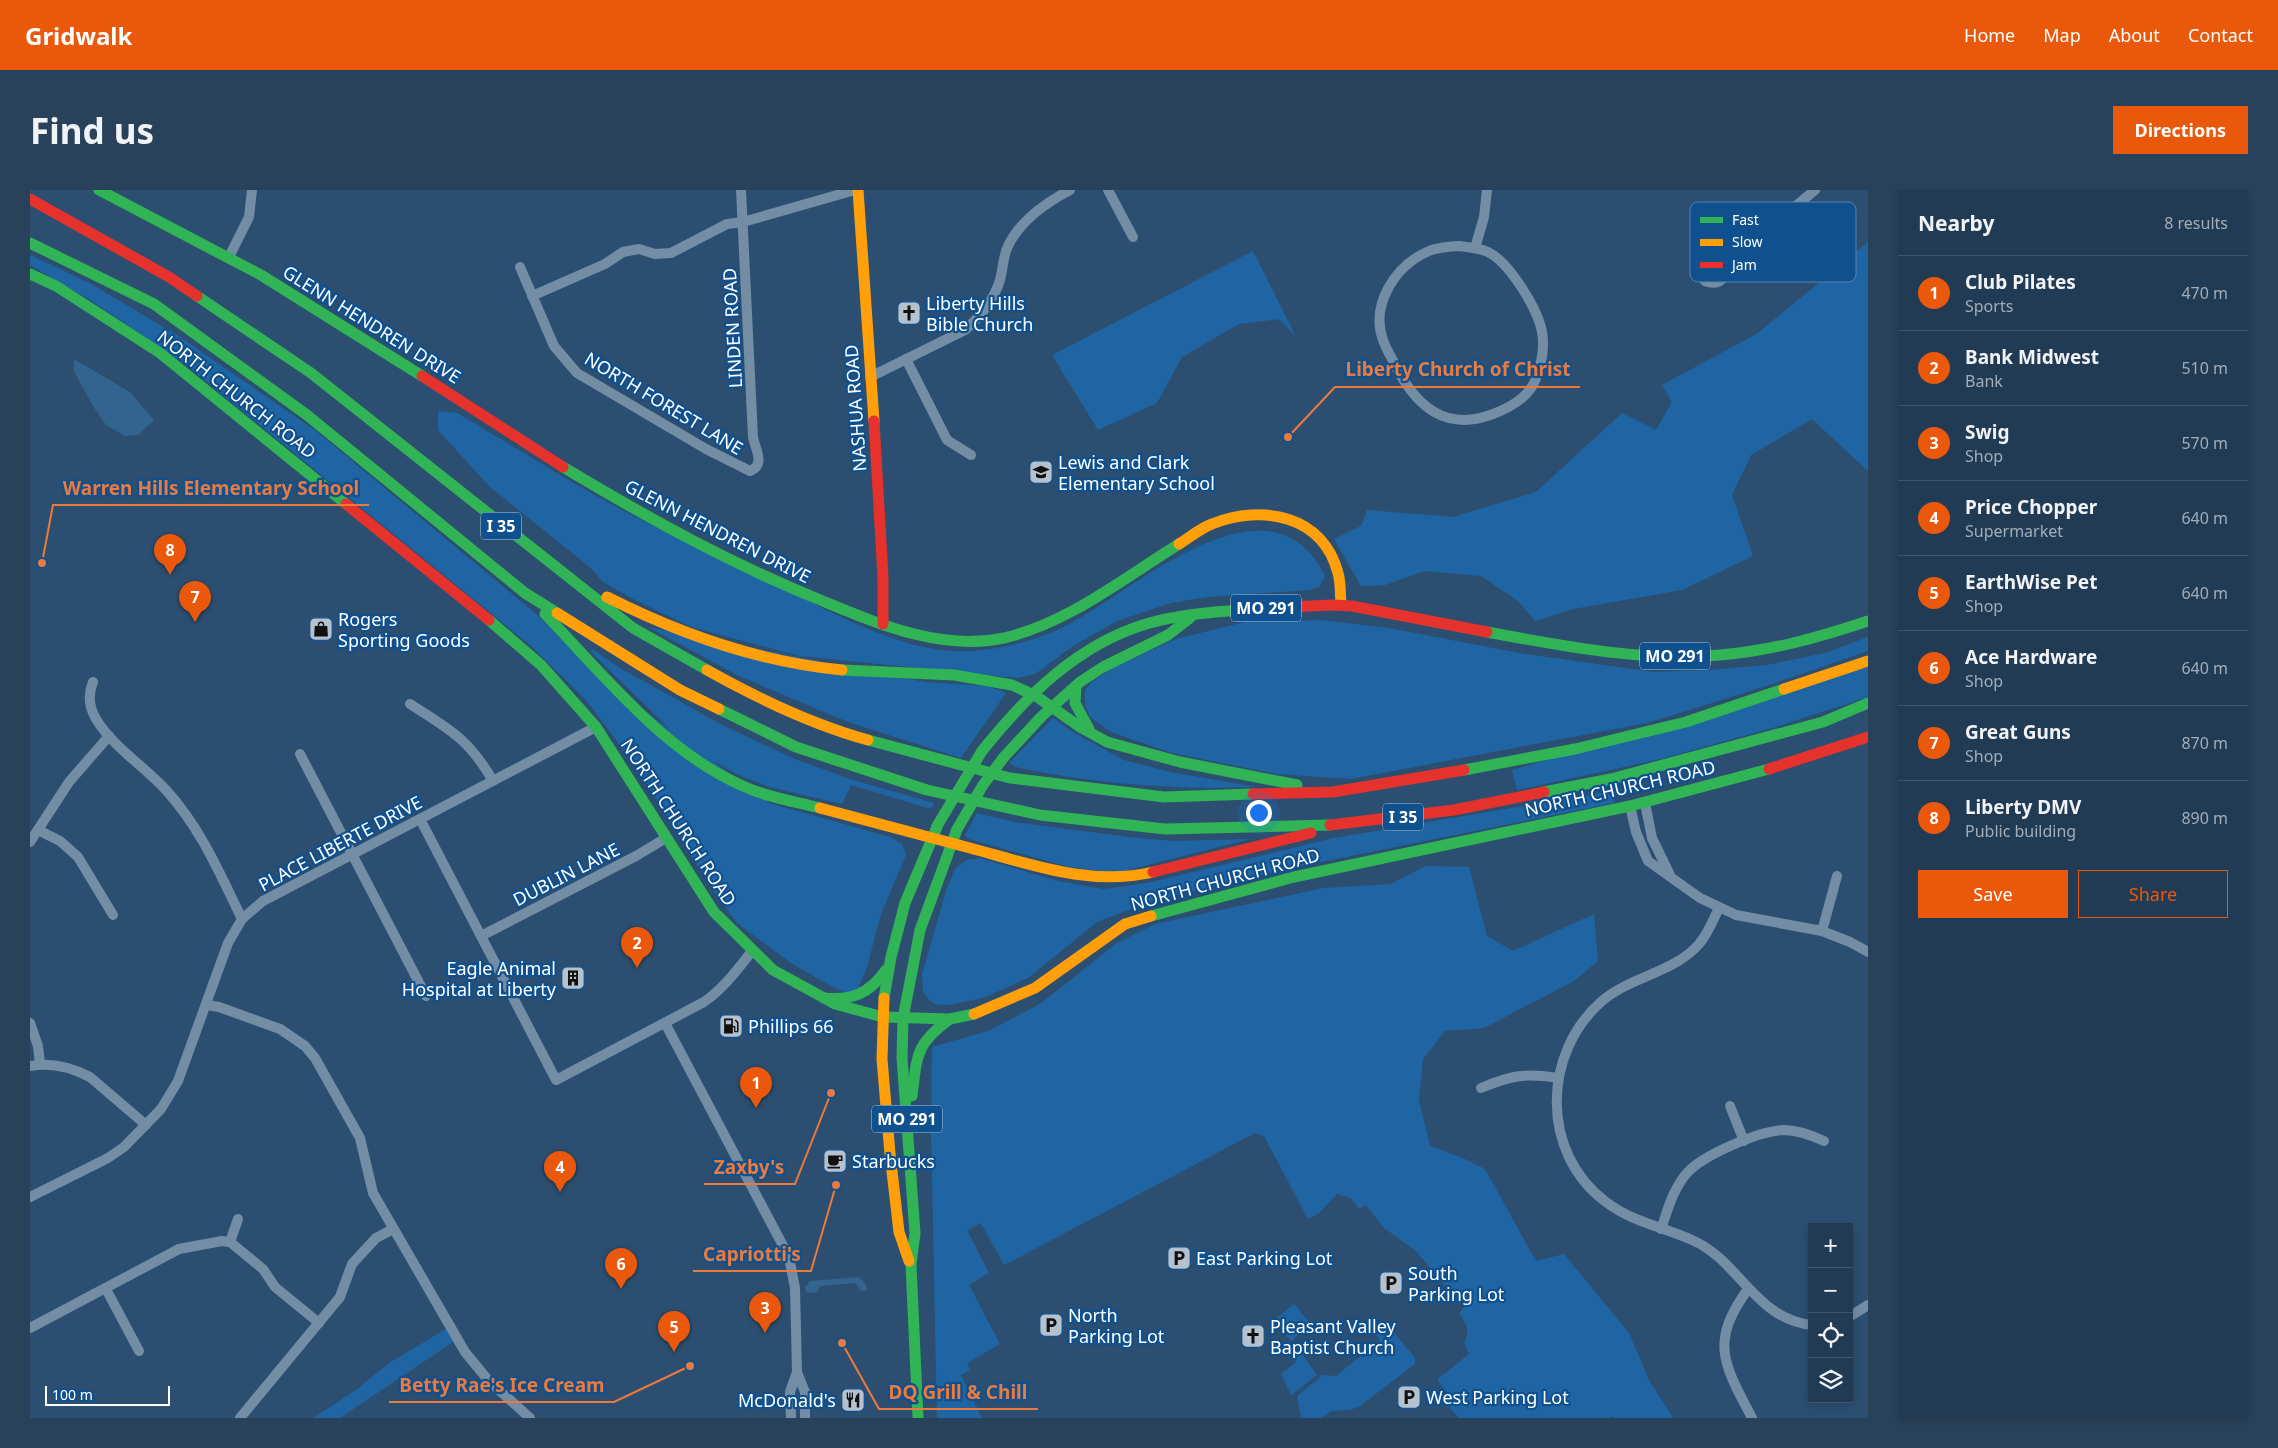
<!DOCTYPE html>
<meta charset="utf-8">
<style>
body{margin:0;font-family:"Noto Sans",sans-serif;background:#29425b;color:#f1f3f6}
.controls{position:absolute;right:15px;bottom:15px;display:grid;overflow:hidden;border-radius:0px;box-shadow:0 2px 8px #0003}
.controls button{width:45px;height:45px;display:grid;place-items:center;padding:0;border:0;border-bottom:1px solid #3e556c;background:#213b55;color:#f1f3f6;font:25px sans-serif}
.scale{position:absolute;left:15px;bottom:12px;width:125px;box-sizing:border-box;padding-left:5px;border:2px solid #fff;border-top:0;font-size:14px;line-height:18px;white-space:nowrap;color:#fff;-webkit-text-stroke:4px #0f508e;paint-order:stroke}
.you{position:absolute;left:1228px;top:622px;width:18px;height:18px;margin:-12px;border:4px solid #fff;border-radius:50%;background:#1a73e8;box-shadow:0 0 0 8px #1a73e833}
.badge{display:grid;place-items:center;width:32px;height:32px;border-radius:50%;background:#ea580c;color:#fff;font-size:16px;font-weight:700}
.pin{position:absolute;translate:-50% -41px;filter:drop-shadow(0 1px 2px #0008)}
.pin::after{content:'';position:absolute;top:26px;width:18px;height:15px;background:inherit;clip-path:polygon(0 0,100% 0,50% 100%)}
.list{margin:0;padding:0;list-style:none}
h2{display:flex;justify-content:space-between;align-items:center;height:65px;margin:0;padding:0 20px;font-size:21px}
h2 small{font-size:16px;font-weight:400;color:#a2adb9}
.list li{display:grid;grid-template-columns:32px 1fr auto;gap:15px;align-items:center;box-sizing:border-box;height:75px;padding:0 20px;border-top:1px solid #3e556c}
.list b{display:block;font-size:19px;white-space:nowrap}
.list p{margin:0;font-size:16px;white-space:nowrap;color:#a2adb9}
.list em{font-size:16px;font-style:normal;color:#a2adb9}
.actions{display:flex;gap:10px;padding:15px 20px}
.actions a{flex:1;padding:11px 0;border:1px solid #ea580c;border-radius:0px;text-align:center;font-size:18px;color:#ea580c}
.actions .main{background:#ea580c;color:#fff}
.icon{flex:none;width:28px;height:28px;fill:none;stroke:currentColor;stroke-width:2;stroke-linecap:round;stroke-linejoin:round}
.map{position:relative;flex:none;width:1838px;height:1228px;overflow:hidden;border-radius:0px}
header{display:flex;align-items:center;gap:30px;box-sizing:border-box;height:70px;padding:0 25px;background:#ea580c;color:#fff}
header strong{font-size:24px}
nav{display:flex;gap:28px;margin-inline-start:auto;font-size:18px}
.intro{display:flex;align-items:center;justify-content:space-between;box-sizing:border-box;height:120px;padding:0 30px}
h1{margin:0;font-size:35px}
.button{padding:12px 22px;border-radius:0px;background:#ea580c;color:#fff;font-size:18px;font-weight:700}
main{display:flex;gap:30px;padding:0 30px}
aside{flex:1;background:#213b55;border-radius:0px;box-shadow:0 2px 8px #0003}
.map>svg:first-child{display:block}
</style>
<header>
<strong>Gridwalk</strong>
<nav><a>Home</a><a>Map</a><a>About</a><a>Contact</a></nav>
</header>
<div class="intro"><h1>Find us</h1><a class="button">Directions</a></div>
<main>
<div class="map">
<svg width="1838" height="1228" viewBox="0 0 1838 1228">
<rect width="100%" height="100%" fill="#2c4f71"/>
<!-- green -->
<g fill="#2065a3">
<polygon points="1838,52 1838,281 1782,229 1721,265 1702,305 1723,366 1652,400 1543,419 1505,431 1488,411 1451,386 1394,381 1355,395 1331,396 1304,349 1331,336 1337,320 1423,327 1506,302 1592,223 1626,240 1642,212 1632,195 1728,143"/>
<polygon points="1223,61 1266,147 1249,129 1209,134 1152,167 1127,213 1068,240 1022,165"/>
<polygon points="0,65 61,94 147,145 286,241 505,423 577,493 739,613 860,647 872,654 876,665 851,724 837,777 827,801 814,802 801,796 761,773 707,733 686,705 609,581 557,511 500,455 156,175 60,110 0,75"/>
<path d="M408 221 427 223C483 256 539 292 596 322 644 347 693 369 741 392 801 421 874 466 943 461 979 458 1012 449 1045 431 1110 395 1241 277 1295 386L1290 396 1280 400 1177 407 1141 413 1087 431 1043 456 1005 484 987 488 770 466 728 455 661 437 607 411 573 392 562 379 459 296 408 240Z"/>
<polygon points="1290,430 1359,438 1489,463 1624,482 1680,480 1737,475 1795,463 1838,447 1838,461 1736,496 1621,532 1321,589 1247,584 1142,563 1081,542 1060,527 1055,515 1055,501 1060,493 1083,478 1146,449 1215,432"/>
<polygon points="618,437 895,492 957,496 976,503 931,568 818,532 709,486"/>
<polygon points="562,459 590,478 696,537 765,569 823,590 904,613 901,619 821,595 812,614 740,597 713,587 660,559 560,461"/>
<polygon points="1838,477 1838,507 1746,537 1631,569 1487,600 1482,580"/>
<path d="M1023 528 1046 544 1094 570 1140 582 1226 597C1145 600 1064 594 986 577L979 573Z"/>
<polygon points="1581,601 1584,613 1251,680 1122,711 1067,732 998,788 953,808 919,815 904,814 898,809 893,801 892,784 917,698 925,679 936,670 950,668 1028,691 1073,699 1117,693 1304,648"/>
<polygon points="947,623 984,632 1099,647 1143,651 1220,649 1086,683 1039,677 939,649 935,645"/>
<path d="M1395 676 1439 677 1457 746 1483 761 1564 724 1568 771 1544 791 1454 838 1415 841 1393 869 1389 910 1400 956 1435 969 1455 979 1506 1071 1534 1064 1599 1143 1619 1190 1643 1228H1585L1583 1226 1580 1228H1429L1414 1211 1420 1206 1407 1190 1439 1164 1434 1153C1441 1139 1436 1135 1429 1123L1434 1118 1386 1061 1354 1038 1336 1015 1329 1019 1321 1008 1307 1004 1289 1023 1278 1029 1234 946 1225 943 974 1075 951 1033 937 1040 959 1083 939 1095 970 1154 937 1173 940 1180 931 1185 952 1228H907L901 939 902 857 958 841 1010 814 1087 753 1125 734 1294 698 1361 694Z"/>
<polygon points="1264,1114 1281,1135 1261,1151 1244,1130"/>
<polygon points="1357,1134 1385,1168 1385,1174 1330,1216 1320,1220 1301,1221 1291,1228 1271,1228 1267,1206 1293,1185 1306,1186 1349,1151 1349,1147 1344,1145"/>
<polygon points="416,1139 423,1152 310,1228 283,1228 326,1200 359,1173"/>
<polygon points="1269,1160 1287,1185 1261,1205 1251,1184 1266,1172 1262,1166"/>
</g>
<!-- water -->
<g fill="#33638f">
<polygon points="44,169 100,202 124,230 108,245 95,246 76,235 63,216 44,181"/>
<polygon points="829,1087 836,1095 837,1099 835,1101 830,1100 826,1093 791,1096 786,1103 776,1102 775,1097 780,1091"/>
</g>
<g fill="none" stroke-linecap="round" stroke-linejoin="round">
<!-- street -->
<g stroke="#738da5" stroke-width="10">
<polyline points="1078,0 1103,47"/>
<path d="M1428 56C1438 57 1449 58 1458 62 1479 72 1508 119 1512 142 1515 158 1511 178 1504 193 1496 209 1479 218 1463 224 1416 242 1387 217 1366 177 1362 168 1356 159 1353 150 1340 114 1366 75 1399 61 1408 57 1418 57 1428 56Z"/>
<polyline points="1445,58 1454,27 1457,0"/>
<path d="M1682 62 1703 63C1698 78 1696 99 1675 91L1667 79 1673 65Z"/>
<polyline points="1703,63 1748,31 1785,0"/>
<polyline points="199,67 219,27 222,0"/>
<path d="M490 77 524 156 547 183 676 259 720 281C736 275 725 259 723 247L711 0"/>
<polyline points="502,106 575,74 593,62 609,59 625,64 641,63 697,34 713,32 825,0"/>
<polyline points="876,169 917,250 941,265"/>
<path d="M840 187 935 140C951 126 964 110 970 90 973 79 973 66 978 56 990 31 1017 12 1040 0"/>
<path d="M63 492C58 504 59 517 66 529 83 557 114 576 136 600 170 637 190 684 212 729"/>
<path d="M380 514C419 539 439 549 463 591"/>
<polyline points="270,564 396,806"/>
<polyline points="1615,613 1622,648 1640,685"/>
<polyline points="1600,616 1606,642 1618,671 1670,708 1706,725 1792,741 1820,752 1838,762"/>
<path d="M390 629 526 890 674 812C694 798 707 780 722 761"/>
<polyline points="8,640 30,651 48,667 83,725"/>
<polyline points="0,652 39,592 79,546"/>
<path d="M1689 718C1683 730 1678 744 1669 754 1644 783 1601 786 1572 811 1512 863 1510 963 1576 1012 1602 1032 1633 1037 1662 1050 1709 1070 1726 1130 1782 1135"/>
<polyline points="1792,741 1807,686"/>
<polyline points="451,746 606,666 636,648"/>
<polyline points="177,815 189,817 250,839 275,856 285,868 330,948 343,1003 435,1162 458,1190 500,1228"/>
<polyline points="0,833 8,856 10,874"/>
<polyline points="635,833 759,1067 765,1098 767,1182 775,1202 775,1228"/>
<path d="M0 876C21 872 41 877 60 887L116 935"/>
<path d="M1451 898C1482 885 1494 883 1528 888"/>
<polyline points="1700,916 1714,951"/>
<polyline points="0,1007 78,968 94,957 131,919 148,891 198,753 212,729 233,711 566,537"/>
<path d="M1631 1039C1638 1019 1643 999 1657 983 1673 965 1729 941 1754 940 1768 940 1781 945 1794 951"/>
<polyline points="200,1052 233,1079 245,1097 289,1133"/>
<polyline points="200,1052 208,1029"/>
<polyline points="76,1099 109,1161"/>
<path d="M1718 1099C1679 1153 1694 1174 1722 1228"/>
<polyline points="1819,1127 1838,1115"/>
<polyline points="0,1138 149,1059 192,1051 200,1052"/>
<polyline points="210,1228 310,1107 322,1074 346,1048 363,1039"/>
<polyline points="761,1228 760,1202 767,1182"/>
</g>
<!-- fast -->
<g stroke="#30b455" stroke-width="11">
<polyline points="69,0 231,85 392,186"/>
<polyline points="0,53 124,114 277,225 495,403 527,423"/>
<polyline points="0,84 26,96 130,163 316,314"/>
<polyline points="167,106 281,183 603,438 677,480"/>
<path d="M533 277C618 328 703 375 795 412 851 435 912 461 974 448 1038 433 1094 388 1149 354"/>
<path d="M515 424C575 486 637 566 720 599 741 608 767 612 790 618"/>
<polyline points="459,430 511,475 566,537 684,722 743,780 805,814 853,827 920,829 944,824"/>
<path d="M1457 442C1533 456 1613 472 1690 465 1741 461 1790 447 1838 431"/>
<polyline points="812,480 924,485 982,495 1006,506 1050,537 1077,552 1150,572 1267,595"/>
<polyline points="1046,496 1045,513 1059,539"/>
<polyline points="689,519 766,557 897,600 1010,625 1135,639 1300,635"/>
<polyline points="838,550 980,588 1134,607 1223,604"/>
<path d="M952 561C995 507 1047 455 1116 434 1154 423 1197 421 1237 418"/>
<polyline points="974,567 1011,527 1050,492 1073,477 1138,445 1160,428"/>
<polyline points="1434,580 1545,559 1656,532 1754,499"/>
<polyline points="1514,602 1581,589 1793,532 1838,513"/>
<polyline points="1121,726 1264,687 1600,616 1739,579"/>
<path d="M794 808C822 811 840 803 856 780"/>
<polyline points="854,808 861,767 875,713 907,637"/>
<path d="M882 906C887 866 885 854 920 829"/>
<polyline points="888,1228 881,1075 885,1043 872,868 873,828 890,740 926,642"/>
</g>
<!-- slow -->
<g stroke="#ff9f0a" stroke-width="11">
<polyline points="828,0 844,231"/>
<path d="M1149 354C1160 347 1171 338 1182 334 1232 314 1293 325 1308 383 1311 393 1310 404 1311 414"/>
<path d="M577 407C652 445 729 472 812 480"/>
<polyline points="527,423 650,500 689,519"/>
<path d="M677 480C727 508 784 535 838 550"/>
<polyline points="1754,499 1838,471"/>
<path d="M790 618C840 631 890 645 940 658 1000 674 1060 697 1123 682"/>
<polyline points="854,808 852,869 860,964 869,1042 879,1071"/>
<polyline points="944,824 1005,798 1095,734 1121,726"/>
</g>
<!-- jam -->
<g stroke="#e5322d" stroke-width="11">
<polyline points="0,9 139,87 167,106"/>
<polyline points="392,186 533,277"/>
<polyline points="844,231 853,387 853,434"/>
<polyline points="316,314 459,430"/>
<polyline points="1237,418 1302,415 1322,416 1457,442"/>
<polyline points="1739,579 1838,547"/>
<polyline points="1223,604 1303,602 1434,580"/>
<polyline points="1300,635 1424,620 1514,602"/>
<polyline points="1123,682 1281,643"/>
</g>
<!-- fast-bridge -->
<g stroke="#30b455" stroke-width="11">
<polyline points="907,636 952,561"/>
<polyline points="926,641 953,595 974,567"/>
</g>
</g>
<!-- icons -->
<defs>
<g id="church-square" transform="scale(1.25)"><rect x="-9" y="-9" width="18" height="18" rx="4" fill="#b5c1cd" stroke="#0f508e"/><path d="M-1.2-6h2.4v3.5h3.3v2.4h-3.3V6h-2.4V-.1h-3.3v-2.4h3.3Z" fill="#111"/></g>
<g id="school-square" transform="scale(1.25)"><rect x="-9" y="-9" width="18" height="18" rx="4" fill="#b5c1cd" stroke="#0f508e"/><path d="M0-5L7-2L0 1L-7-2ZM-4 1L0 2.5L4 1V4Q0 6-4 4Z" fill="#111"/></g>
<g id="shop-square" transform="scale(1.25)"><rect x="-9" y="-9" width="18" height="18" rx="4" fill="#b5c1cd" stroke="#0f508e"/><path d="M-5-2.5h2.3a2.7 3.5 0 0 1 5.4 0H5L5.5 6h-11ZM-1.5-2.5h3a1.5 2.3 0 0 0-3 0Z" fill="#111"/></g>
<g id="building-square" transform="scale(1.25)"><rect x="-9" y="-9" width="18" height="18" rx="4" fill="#b5c1cd" stroke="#0f508e"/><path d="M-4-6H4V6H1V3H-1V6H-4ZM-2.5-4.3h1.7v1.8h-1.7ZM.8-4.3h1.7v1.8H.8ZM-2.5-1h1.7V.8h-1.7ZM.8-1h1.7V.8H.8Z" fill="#111"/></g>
<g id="fuel-square" transform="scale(1.25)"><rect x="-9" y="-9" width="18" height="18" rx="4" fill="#b5c1cd" stroke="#0f508e"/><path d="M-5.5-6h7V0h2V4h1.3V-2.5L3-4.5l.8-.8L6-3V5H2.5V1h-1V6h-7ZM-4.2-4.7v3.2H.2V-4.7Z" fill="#111"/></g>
<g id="cafe-square" transform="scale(1.25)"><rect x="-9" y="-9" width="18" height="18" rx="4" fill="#b5c1cd" stroke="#0f508e"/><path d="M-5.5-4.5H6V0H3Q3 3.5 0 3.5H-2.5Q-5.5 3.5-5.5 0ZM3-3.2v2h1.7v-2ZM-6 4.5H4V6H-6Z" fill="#111"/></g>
<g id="parking-square" transform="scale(1.25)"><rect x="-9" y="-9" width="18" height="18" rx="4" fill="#b5c1cd" stroke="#0f508e"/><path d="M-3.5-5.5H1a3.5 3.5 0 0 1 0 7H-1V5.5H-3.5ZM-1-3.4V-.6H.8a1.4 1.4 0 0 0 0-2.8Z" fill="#111"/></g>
<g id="restaurant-square" transform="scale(1.25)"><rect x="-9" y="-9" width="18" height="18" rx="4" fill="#b5c1cd" stroke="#0f508e"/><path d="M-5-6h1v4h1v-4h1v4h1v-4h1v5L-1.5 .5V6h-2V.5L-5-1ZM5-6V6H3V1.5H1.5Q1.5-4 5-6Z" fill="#111"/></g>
</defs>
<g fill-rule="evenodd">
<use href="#church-square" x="879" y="123"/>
<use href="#school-square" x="1011" y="282"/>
<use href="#shop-square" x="291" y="439"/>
<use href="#building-square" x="543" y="788"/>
<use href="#fuel-square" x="701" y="836"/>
<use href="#cafe-square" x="805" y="971"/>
<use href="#parking-square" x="1149" y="1068"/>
<use href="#parking-square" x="1361" y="1093"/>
<use href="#parking-square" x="1021" y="1135"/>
<use href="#church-square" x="1223" y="1146"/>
<use href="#parking-square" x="1379" y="1207"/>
<use href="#restaurant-square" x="823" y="1210"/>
</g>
<g text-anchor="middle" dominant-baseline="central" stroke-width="4.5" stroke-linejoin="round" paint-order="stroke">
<!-- shield labels -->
<g fill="#0f508e" stroke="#b7cadd" stroke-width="1">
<rect x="451" y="322.5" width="40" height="27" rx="4"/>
<rect x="1201" y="404.5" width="70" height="27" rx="4"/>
<rect x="1610" y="452.5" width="70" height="27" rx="4"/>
<rect x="1353" y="613.5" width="40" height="27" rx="4"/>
<rect x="842" y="915.5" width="70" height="27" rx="4"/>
</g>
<g font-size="16" font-weight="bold" fill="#fff">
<text x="471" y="336">I 35</text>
<text x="1236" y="418">MO 291</text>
<text x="1645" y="466">MO 291</text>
<text x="1373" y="627">I 35</text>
<text x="877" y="929">MO 291</text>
</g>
<!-- poi labels -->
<g font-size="18" fill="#fff" stroke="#0f508e" text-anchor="start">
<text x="896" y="113">Liberty Hills<tspan x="896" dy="21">Bible Church</tspan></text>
<text x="1028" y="272">Lewis and Clark<tspan x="1028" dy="21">Elementary School</tspan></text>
<text x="308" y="429">Rogers<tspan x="308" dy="21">Sporting Goods</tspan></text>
<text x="526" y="778" text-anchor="end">Eagle Animal<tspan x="526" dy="21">Hospital at Liberty</tspan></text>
<text x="718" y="836">Phillips 66</text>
<text x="822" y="971">Starbucks</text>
<text x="1166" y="1068">East Parking Lot</text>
<text x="1378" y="1083">South<tspan x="1378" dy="21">Parking Lot</tspan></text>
<text x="1038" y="1125">North<tspan x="1038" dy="21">Parking Lot</tspan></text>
<text x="1240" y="1136">Pleasant Valley<tspan x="1240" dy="21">Baptist Church</tspan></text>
<text x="1396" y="1207">West Parking Lot</text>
<text x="806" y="1210" text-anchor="end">McDonald's</text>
</g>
<!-- street labels -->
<g font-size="18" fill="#fff" stroke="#0f508e">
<text transform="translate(342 134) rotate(32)">GLENN HENDREN DRIVE</text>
<text transform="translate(702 138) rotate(-93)">LINDEN ROAD</text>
<text transform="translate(207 204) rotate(38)">NORTH CHURCH ROAD</text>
<text transform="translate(634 213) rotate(31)">NORTH FOREST LANE</text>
<text transform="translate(825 218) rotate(-94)">NASHUA ROAD</text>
<text transform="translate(688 341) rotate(27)">GLENN HENDREN DRIVE</text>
<text transform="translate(1590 598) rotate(-13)">NORTH CHURCH ROAD</text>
<text transform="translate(649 632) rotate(57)">NORTH CHURCH ROAD</text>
<text transform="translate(310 653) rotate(-28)">PLACE LIBERTE DRIVE</text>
<text transform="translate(536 684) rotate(-27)">DUBLIN LANE</text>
<text transform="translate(1195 689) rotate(-15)">NORTH CHURCH ROAD</text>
</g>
</g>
<!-- legend -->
<rect x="1660" y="12" width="166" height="80" rx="8" fill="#0f508e" stroke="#5784b0" stroke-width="1"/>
<rect x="1670" y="27" width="23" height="6" fill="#30b455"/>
<rect x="1670" y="49" width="23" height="7" fill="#ff9f0a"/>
<rect x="1670" y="72" width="23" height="6" fill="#e5322d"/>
<g font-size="14" fill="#fff">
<text x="1702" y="35">Fast</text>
<text x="1702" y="57">Slow</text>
<text x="1702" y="80">Jam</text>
</g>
<!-- callouts -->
<path fill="none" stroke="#ed7a3d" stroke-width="2" d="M1258 247L1305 197H1550M12 373L23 315H339M801 903L765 994H674M806 995L781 1081H663M660 1176L584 1212H359M812 1153L849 1219H1008"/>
<g fill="#ed7a3d" stroke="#0f508e" stroke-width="2">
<circle cx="1258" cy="247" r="5"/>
<circle cx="12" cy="373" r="5"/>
<circle cx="801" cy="903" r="5"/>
<circle cx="806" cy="995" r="5"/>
<circle cx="660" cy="1176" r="5"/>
<circle cx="812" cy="1153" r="5"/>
</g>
<g font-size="19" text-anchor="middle" font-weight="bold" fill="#ed7a3d" stroke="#0f508e" stroke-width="4.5" stroke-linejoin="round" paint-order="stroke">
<text x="1428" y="186">Liberty Church of Christ</text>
<text x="181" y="305">Warren Hills Elementary School</text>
<text x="719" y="984">Zaxby's</text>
<text x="722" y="1071">Capriotti's</text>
<text x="472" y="1202">Betty Rae's Ice Cream</text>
<text x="928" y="1209">DQ Grill &amp; Chill</text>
</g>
</svg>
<div class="controls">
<button>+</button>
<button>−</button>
<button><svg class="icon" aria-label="locate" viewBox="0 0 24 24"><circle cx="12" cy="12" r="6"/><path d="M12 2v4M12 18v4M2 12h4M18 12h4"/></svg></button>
<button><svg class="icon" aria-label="layers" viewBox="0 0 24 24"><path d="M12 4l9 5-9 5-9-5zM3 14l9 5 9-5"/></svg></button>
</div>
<div class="scale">100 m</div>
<div class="you"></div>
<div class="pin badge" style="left:726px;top:918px">1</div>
<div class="pin badge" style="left:607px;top:778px">2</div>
<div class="pin badge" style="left:735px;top:1143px">3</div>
<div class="pin badge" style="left:530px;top:1002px">4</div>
<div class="pin badge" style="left:644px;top:1162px">5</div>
<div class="pin badge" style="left:591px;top:1099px">6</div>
<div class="pin badge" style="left:165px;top:432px">7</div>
<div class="pin badge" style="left:140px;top:385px">8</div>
</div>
<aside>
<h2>Nearby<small>8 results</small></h2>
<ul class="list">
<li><span class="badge">1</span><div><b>Club Pilates</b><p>Sports</p></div><em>470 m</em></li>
<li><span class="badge">2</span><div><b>Bank Midwest</b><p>Bank</p></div><em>510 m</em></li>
<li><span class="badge">3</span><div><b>Swig</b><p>Shop</p></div><em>570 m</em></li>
<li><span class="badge">4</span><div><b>Price Chopper</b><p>Supermarket</p></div><em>640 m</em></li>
<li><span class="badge">5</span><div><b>EarthWise Pet</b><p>Shop</p></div><em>640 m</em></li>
<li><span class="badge">6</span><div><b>Ace Hardware</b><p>Shop</p></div><em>640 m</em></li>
<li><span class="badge">7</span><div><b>Great Guns</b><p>Shop</p></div><em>870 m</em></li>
<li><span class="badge">8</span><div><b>Liberty DMV</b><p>Public building</p></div><em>890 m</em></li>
</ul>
<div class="actions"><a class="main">Save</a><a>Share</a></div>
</aside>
</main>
